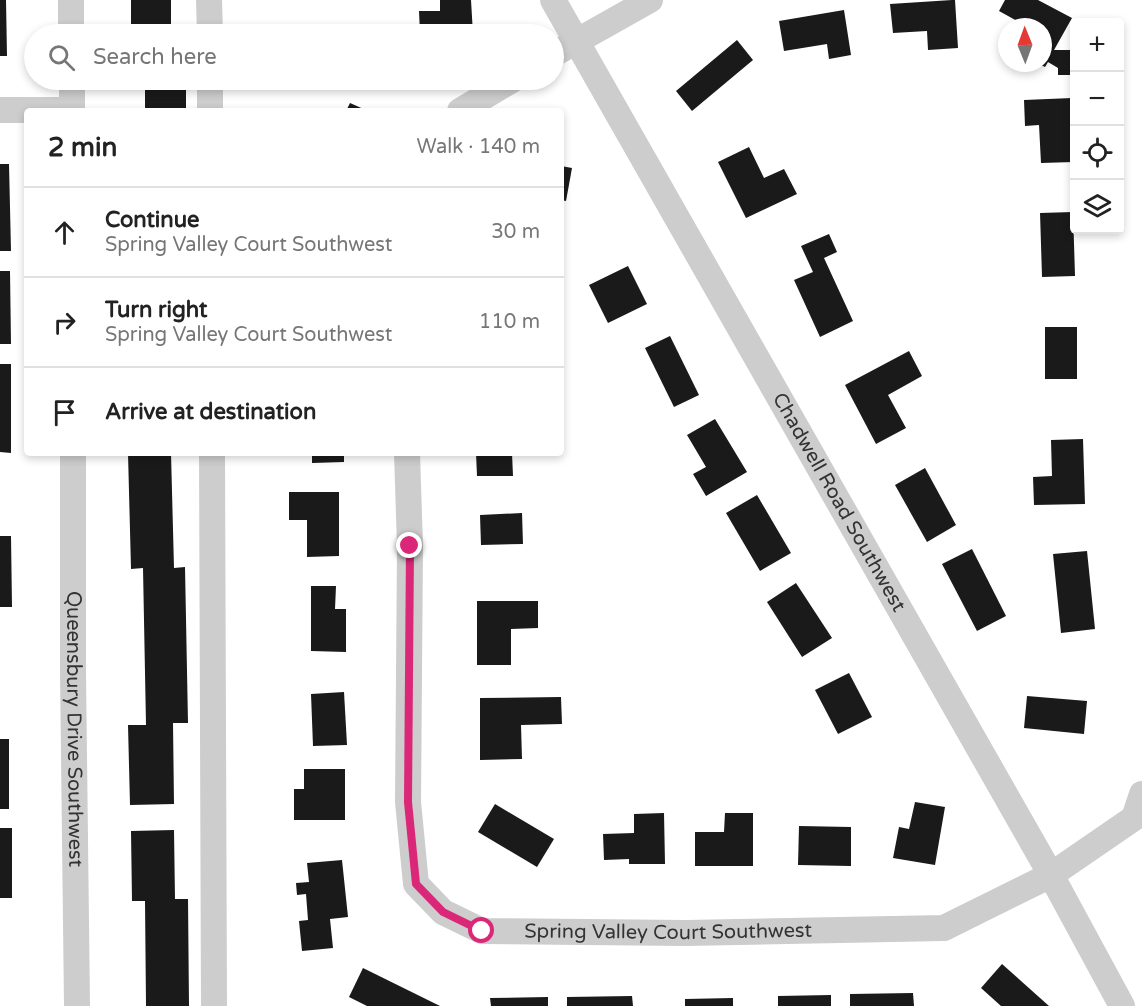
<!DOCTYPE html>
<meta charset="utf-8">
<style>
body{margin:0;font-family:"Varela Round",sans-serif;background:#f6f6f6;color:#222}
.controls{position:absolute;right:18px;top:18px;display:grid;overflow:hidden;border-radius:6px;box-shadow:0 3px 9px #0003}
.controls button{width:54px;height:54px;display:grid;place-items:center;padding:0;border:0;border-bottom:2px solid #e0e0e0;background:#fff;color:#222;font:30px sans-serif}
.compass{position:absolute;left:998px;top:18px;width:54px;height:54px;border-radius:50%;background:#fff;box-shadow:0 3px 9px #0003;rotate:359deg}
.stop{position:absolute;width:18px;height:18px;margin:-14px;border:4px solid #db2777;border-radius:50%;background:#fff}
.stop.end{background:#db2777;border-color:#fff;box-shadow:0 2px 6px #0008}
.list{margin:0;padding:0;list-style:none}
h2{display:flex;justify-content:space-between;align-items:center;height:78px;margin:0;padding:0 24px;font-size:26px}
h2 small{font-size:20px;font-weight:400;color:#767676}
.list li{display:grid;grid-template-columns:39px 1fr auto;gap:18px;align-items:center;box-sizing:border-box;height:90px;padding:0 24px;border-top:2px solid #e0e0e0}
.list b{display:block;font-size:22px;white-space:nowrap}
.list p{margin:0;font-size:20px;white-space:nowrap;color:#767676}
.list em{font-size:20px;font-style:normal;color:#767676}
.icon{flex:none;width:33px;height:33px;fill:none;stroke:currentColor;stroke-width:2;stroke-linecap:round;stroke-linejoin:round}
.map{position:relative;flex:none;width:1142px;height:1006px;overflow:hidden}
.search{position:absolute;background:#fff;box-shadow:0 3px 9px #0003;left:24px;top:24px;width:540px;height:66px;display:flex;align-items:center;gap:15px;box-sizing:border-box;padding:0 21px;border-radius:33px;color:#767676;font-size:22px}
.panel{position:absolute;background:#fff;box-shadow:0 3px 9px #0003;left:24px;top:108px;width:540px;height:348px;border-radius:6px}
.map>svg:first-child{display:block}
</style>
<div class="map">
<svg width="1142" height="1006" viewBox="0 0 1142 1006">
<rect width="100%" height="100%" fill="#fff"/>
<!-- building -->
<g fill="#1a1a1a">
<polygon points="0,0 6,0 7,56 0,56"/>
<rect x="131" y="0" width="40" height="34"/>
<polygon points="440,0 471,0 473,34 420,34 419,11 440,11"/>
<polygon points="952,0 955,0 958,48 928,50 927,31 893,33 890,4"/>
<polygon points="1005,0 1038,0 1072,18 1054,50 1074,50 1074,75 1058,75 1058,68 1048,62 1045,67 1037,63 1043,63 1043,27 1028,27 999,11"/>
<polygon points="844,10 851,55 829,59 827,44 784,51 779,21"/>
<polygon points="737,40 753,60 692,111 676,91"/>
<rect x="145" y="80" width="41" height="31"/>
<polygon points="1072,98 1074,162 1041,163 1039,125 1025,126 1024,100"/>
<polygon points="350,103 368,111 346,111"/>
<polygon points="749,147 764,178 784,169 797,194 746,218 718,162"/>
<polygon points="0,164 9,164 11,251 0,251"/>
<polygon points="561,166 572,168 566,201 561,200"/>
<polygon points="1073,212 1075,276 1042,277 1040,213"/>
<polygon points="829,234 837,252 824,258 853,321 820,337 794,280 813,272 801,246"/>
<polygon points="628,266 647,304 608,323 589,285"/>
<polygon points="0,271 10,271 11,344 0,344"/>
<rect x="1045" y="327" width="32" height="52"/>
<polygon points="670,336 699,395 674,407 645,348"/>
<polygon points="909,351 922,376 888,395 906,428 876,444 845,385"/>
<polygon points="0,364 11,364 11,453 0,452"/>
<polygon points="715,419 747,472 706,496 693,474 706,467 687,435"/>
<polygon points="1083,439 1085,504 1034,505 1033,477 1052,476 1051,440"/>
<polygon points="128,453 171,453 174,568 185,567 188,723 173,723 174,804 130,805 128,725 146,725 143,568 131,569"/>
<polygon points="312,453 344,453 344,462 312,463"/>
<polygon points="476,453 512,453 513,476 477,476"/>
<polygon points="925,468 956,525 927,542 895,485"/>
<polygon points="289,492 339,492 339,556 307,557 307,520 289,520"/>
<polygon points="757,495 791,553 760,571 726,513"/>
<polygon points="522,513 523,544 481,545 480,515"/>
<polygon points="0,536 11,536 12,607 0,607"/>
<polygon points="972,549 1006,616 977,631 942,564"/>
<polygon points="1087,551 1095,629 1061,633 1053,554"/>
<polygon points="796,583 832,638 802,657 767,602"/>
<polygon points="311,586 336,586 335,609 346,609 346,652 311,651"/>
<polygon points="477,601 538,601 538,628 511,629 511,665 477,665"/>
<polygon points="849,673 872,717 838,734 815,690"/>
<polygon points="344,692 347,745 313,746 311,694"/>
<polygon points="1027,696 1087,701 1084,734 1024,728"/>
<polygon points="561,697 562,724 521,725 522,759 480,760 480,698"/>
<rect x="0" y="739" width="9" height="70"/>
<polygon points="304,769 345,769 345,820 294,820 294,789 304,789"/>
<polygon points="915,802 945,807 935,865 893,858 899,827 909,829"/>
<polygon points="495,804 554,839 537,867 478,832"/>
<polygon points="664,813 665,864 629,864 629,859 604,860 603,834 634,833 634,814"/>
<polygon points="725,813 753,813 753,866 695,866 695,832 724,832"/>
<polygon points="799,826 851,827 851,866 798,865"/>
<rect x="0" y="828" width="12" height="70"/>
<polygon points="174,830 175,899 188,899 189,1006 146,1006 145,901 132,901 131,831"/>
<polygon points="342,860 348,917 330,919 333,948 302,951 299,921 308,920 306,894 297,895 296,883 309,882 307,863"/>
<polygon points="1002,964 1049,1006 1001,1006 981,988"/>
<polygon points="363,968 440,1006 367,1006 349,997"/>
<polygon points="913,993 914,1006 850,1006 850,994"/>
<polygon points="831,995 831,1006 778,1006 778,996"/>
<polygon points="632,996 633,1006 567,1006 567,997"/>
<polygon points="548,997 548,1006 491,1006 490,998"/>
<polygon points="733,998 733,1006 685,1006 685,999"/>
</g>
<g fill="none" stroke-linecap="round" stroke-linejoin="round">
<!-- minor -->
<g stroke="#cdcdcd" stroke-width="26">
<polyline points="71,0 71,34"/>
<polyline points="209,0 210,34"/>
<path id="s1" d="M553 0 1051 875 1122 1006"/>
<polyline points="554,54 650,0"/>
<polyline points="72,80 72,111"/>
<polyline points="210,80 210,111"/>
<polyline points="0,110 72,110"/>
<polyline points="460,111 512,80"/>
<path id="s2" d="M73 453V672L77 1006"/>
<polyline points="212,453 214,1006"/>
<path id="s3" d="M407 453 410 546 408 802 416 884 443 912 482 931 686 933 944 928 1051 875 1134 818 1142 794"/>
</g>
</g>
<g fill="none" stroke-linecap="round" stroke-linejoin="round">
<!-- route -->
<polyline stroke="#db2777" stroke-width="8" points="410,546 408,802 416,884 443,912 482,931"/>
</g>
<g text-anchor="middle" dominant-baseline="central" stroke-width="6" stroke-linejoin="round" paint-order="stroke">
<!-- street labels -->
<g font-size="20" fill="#333" stroke="#fff">
<text stroke="none"><textPath href="#s1" startOffset="578">Chadwell Road Southwest</textPath></text>
<text stroke="none"><textPath href="#s2" startOffset="276">Queensbury Drive Southwest</textPath></text>
<text stroke="none"><textPath href="#s3" startOffset="700">Spring Valley Court Southwest</textPath></text>
</g>
</g>
</svg>
<div class="controls">
<button>+</button>
<button>−</button>
<button><svg class="icon" aria-label="locate" viewBox="0 0 24 24"><circle cx="12" cy="12" r="6"/><path d="M12 2v4M12 18v4M2 12h4M18 12h4"/></svg></button>
<button><svg class="icon" aria-label="layers" viewBox="0 0 24 24"><path d="M12 4l9 5-9 5-9-5zM3 14l9 5 9-5"/></svg></button>
</div>
<svg class="compass" viewBox="-18 -18 36 36"><path d="M0-13l5 13h-10z" fill="#e53935"/><path d="M0 13l5-13h-10z" fill="#767676"/></svg>
<div class="stop" style="left:482px;top:931px"></div>
<div class="stop end" style="left:410px;top:546px"></div>
<div class="search"><svg class="icon" aria-label="search" viewBox="0 0 24 24"><circle cx="10" cy="10" r="6"/><path d="M15 15l6 6"/></svg>Search here</div>
<section class="panel">
<h2>2 min<small>Walk · 140 m</small></h2>
<ul class="list">
<li><svg class="icon" aria-label="ahead" viewBox="0 0 24 24"><path d="M12 20V5M6 11l6-6 6 6"/></svg><div><b>Continue</b><p>Spring Valley Court Southwest</p></div><em>30 m</em></li>
<li><svg class="icon" aria-label="right" viewBox="0 0 24 24"><path d="M7 20v-9h11M14 6l5 5-5 5"/></svg><div><b>Turn right</b><p>Spring Valley Court Southwest</p></div><em>110 m</em></li>
<li><svg class="icon" aria-label="arrive" viewBox="0 0 24 24"><path d="M6 21V4h12l-3 4 3 4H6"/></svg><div><b>Arrive at destination</b></div></li>
</ul>
</section>
</div>
